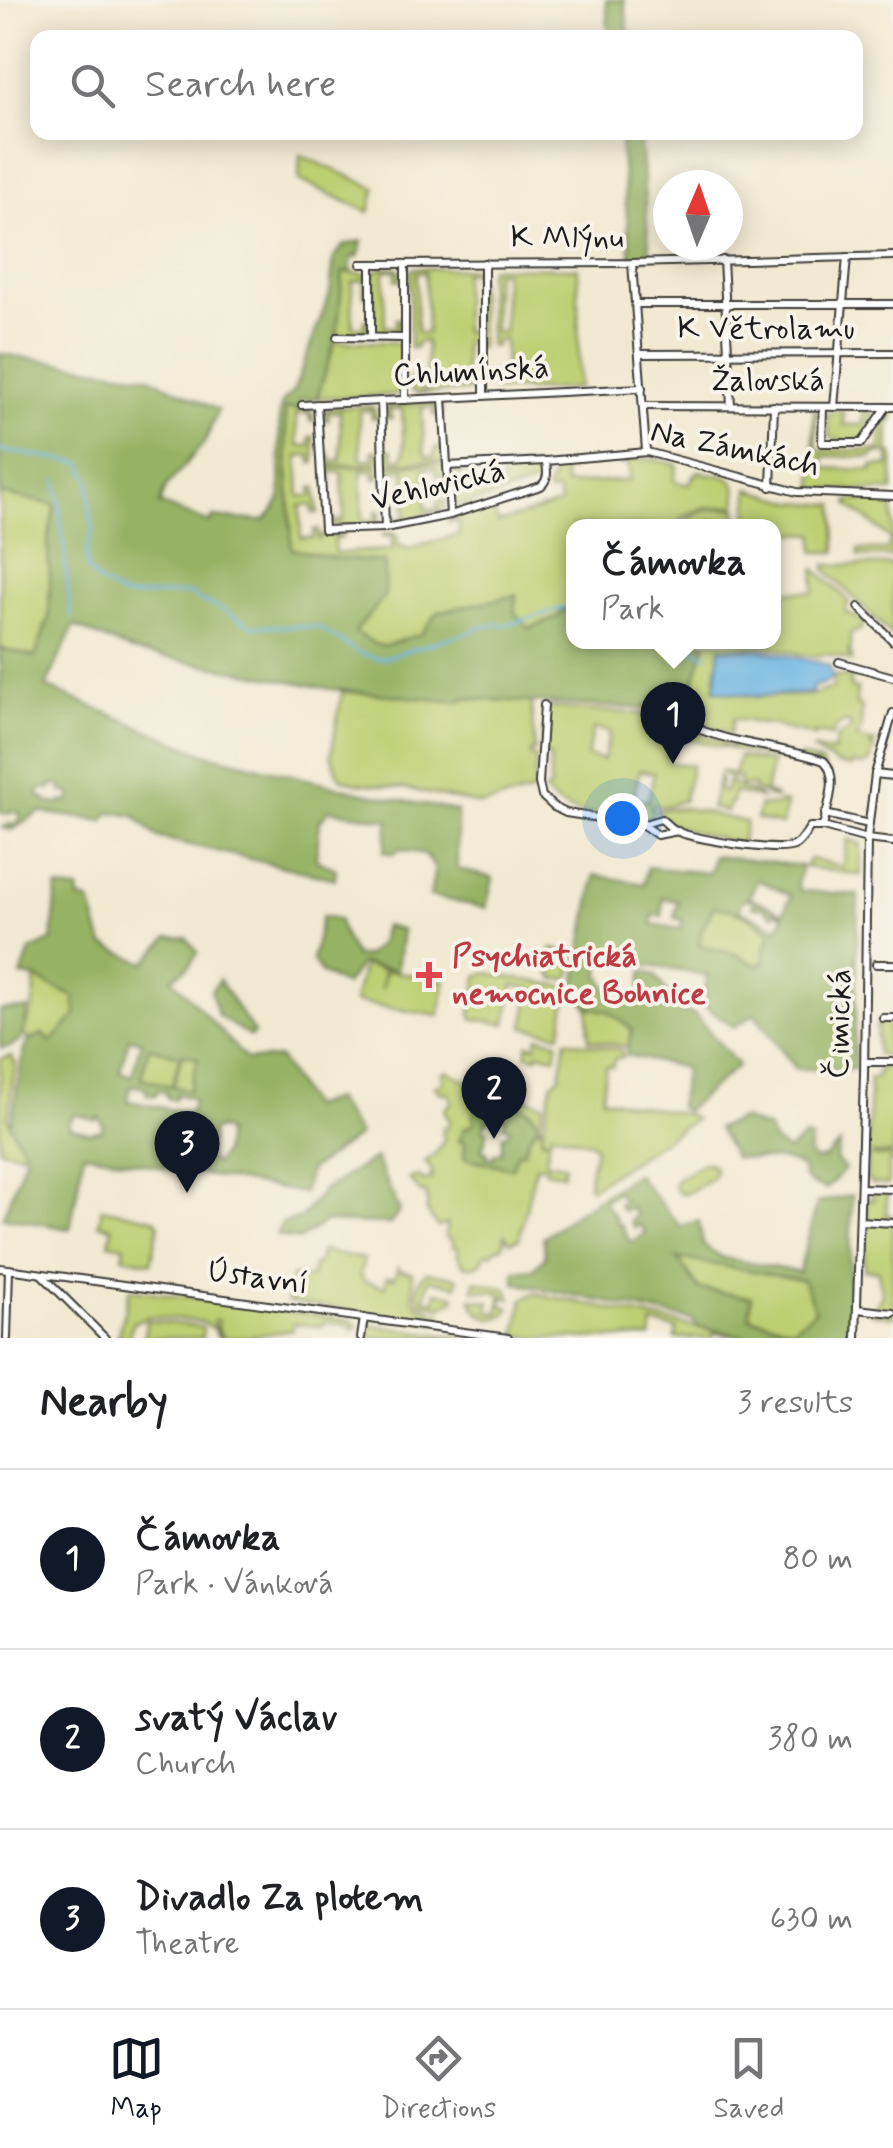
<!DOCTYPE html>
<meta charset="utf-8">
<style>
body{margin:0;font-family:Mynerve,sans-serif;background:#f2f2f2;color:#202124}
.compass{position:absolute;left:653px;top:170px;width:90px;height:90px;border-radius:50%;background:#fff;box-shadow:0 5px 25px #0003;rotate:2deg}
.you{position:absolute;left:622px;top:818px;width:35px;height:35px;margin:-25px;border:8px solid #fff;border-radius:50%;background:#1a73e8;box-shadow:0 0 0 15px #1a73e833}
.badge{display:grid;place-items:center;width:65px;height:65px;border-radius:50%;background:#111827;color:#fff;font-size:32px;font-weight:700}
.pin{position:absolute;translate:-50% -82px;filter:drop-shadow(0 2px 5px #0008)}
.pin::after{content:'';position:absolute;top:52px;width:35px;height:30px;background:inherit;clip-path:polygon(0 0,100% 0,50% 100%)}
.popup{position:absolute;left:566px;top:519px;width:215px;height:130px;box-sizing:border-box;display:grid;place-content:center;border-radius:20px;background:#fff;filter:drop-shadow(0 2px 8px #0005);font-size:32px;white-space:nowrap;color:#757577}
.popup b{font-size:38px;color:#202124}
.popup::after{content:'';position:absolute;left:50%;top:100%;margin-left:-20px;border:20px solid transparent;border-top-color:#fff}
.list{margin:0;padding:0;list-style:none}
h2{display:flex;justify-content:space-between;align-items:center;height:130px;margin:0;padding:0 40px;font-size:42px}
h2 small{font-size:32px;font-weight:400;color:#757577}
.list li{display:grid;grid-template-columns:65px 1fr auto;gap:30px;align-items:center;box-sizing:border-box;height:180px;padding:0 40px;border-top:2px solid #e0e0e0}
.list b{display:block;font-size:38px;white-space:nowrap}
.list p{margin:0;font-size:32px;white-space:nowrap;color:#757577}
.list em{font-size:32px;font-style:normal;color:#757577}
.icon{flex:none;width:55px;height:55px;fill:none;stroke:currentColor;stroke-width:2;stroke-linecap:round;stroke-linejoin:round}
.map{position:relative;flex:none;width:893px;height:1338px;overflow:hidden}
.search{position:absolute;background:#fff;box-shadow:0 5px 25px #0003;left:30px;right:30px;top:30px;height:110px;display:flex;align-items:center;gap:25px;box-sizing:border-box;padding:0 35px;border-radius:20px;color:#757577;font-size:38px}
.sheet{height:670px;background:#fff}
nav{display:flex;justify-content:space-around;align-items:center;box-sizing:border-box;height:140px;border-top:2px solid #e0e0e0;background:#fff;font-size:28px;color:#757577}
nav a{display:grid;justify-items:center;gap:5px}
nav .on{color:#111827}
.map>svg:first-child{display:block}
</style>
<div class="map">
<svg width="893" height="1338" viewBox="0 0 893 1338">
<rect width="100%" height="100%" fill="#f7f3e8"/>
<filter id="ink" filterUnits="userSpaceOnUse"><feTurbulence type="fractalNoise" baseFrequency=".01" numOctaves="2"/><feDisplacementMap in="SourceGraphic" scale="20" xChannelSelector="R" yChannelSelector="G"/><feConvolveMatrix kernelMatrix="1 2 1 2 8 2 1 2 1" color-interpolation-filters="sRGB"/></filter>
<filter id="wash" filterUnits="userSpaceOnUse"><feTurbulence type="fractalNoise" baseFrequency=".0048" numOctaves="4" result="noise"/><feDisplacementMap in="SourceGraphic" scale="40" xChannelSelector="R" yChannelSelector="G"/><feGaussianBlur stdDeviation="2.25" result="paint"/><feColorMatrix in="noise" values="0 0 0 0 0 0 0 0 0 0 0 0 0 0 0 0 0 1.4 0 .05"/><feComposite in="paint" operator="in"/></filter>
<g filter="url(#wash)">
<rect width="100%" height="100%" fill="#f1e9d1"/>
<!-- green -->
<g fill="#becf72" stroke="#6d7647" stroke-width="2.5" fill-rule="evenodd">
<polygon points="300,155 376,188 369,212 299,180"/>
<path d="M491 267 578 268 579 388 527 391 526 389 496 390 490 386 489 377H495V383L505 384 504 339 495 341V346H489L488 271ZM495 272H504V332L494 331Z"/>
<polygon points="379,268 397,268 401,272 401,281 396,280 396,270 386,270 384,273 385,327 396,327 396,319 401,319 401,326 394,334 379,334 374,330 374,273"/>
<path d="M415 268 478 269 480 348H474V343L464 341V386L471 387 474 384V379H480L479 386 475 390 418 394 411 390 410 379H416V384L421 387V392L427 391 426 341 416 343V348H410V271ZM425 272 427 333H417L416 273ZM463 272 473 273V332H463Z"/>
<polygon points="343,272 368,274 369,296 364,296 363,279 352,282 353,327 364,327 364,320 369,319 368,330 363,334 337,335"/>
<polygon points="335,342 395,342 401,347 402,391 398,395 317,398"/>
<path d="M0 354 166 487 160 505 210 523 213 517 258 561 385 563 335 558 292 550 285 409 311 410 314 421H310L309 413 296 414 298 446H310V437H314L315 463H311L310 455 298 456 300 496H312V488L316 487 318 513H313L312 505 300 506 301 538H314V530L318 529 319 542 320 536 342 535V538L334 539 335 553 392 550V536H383V534L396 533 399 547 404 546 406 549 460 534 457 520 449 522 448 520 501 504 502 507 494 510 498 523 560 504 557 491 549 493 547 488 552 479 554 468 558 465 571 464V468L563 469 565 485 629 480V464H620V460L655 459 677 465 674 481 689 485 693 475 696 476 698 471C728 479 738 471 737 506L703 508 683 517 680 526H573V602L556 618 529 629 514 612 516 595 438 612 422 634 427 688 68 506Z"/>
<polygon points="434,403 441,406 442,415 433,415 434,407 422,408 424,451 426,457 434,457 436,448 443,448 444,461 388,463 387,450 392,450 394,459 402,458 404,452 402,409 390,409 392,418 386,418 387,407 392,405"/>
<polygon points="369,406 374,408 377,418 372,418 371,410 359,411 361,459 373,460 373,451 378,451 378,464 325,466 324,453 329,453 332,461 340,460 341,455 340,412 328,412 329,420 323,420 324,411 328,408"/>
<polygon points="814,410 820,412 819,416 816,418 816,450 880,450 882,423 889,413 893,413 893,420 889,421 888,453 873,453 872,457 823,456 824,468 872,470 872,466 889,466 889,453 893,453 893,491 814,489"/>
<path d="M843 411 844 425H863L864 411 874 413V419L863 439C854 443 836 441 829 436L827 413Z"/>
<polygon points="444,463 445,476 437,476 436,468 424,469 426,509 438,509 438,500 446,500 444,509 398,524 392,522 390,511 394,510 397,519 405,518 406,513 405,470 393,470 394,478 388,478 388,465"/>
<polygon points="378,466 379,478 374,479 374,471 361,472 363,520 376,520 376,511 380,511 379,522 374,525 335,526 330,524 327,513 331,513 334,521 342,521 344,516 342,473 330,472 332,480 326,481 325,468"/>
<path d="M536 467 542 472V479L538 483 463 506 457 505C452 496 451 482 454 472L468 469 469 474H460L462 488 502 486V473L493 472V468Z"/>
<polygon points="749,489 794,502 835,505 836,552 815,552 815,534 773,533 773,526 748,526"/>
<polygon points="0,494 55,504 48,541 50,585 49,617 35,657 0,648"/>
<polygon points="851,500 893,501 893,557 859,556 859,550 888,550 890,538 849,505 848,502"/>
<path d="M737 508V526H724V522L710 521 709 526H683C693 506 717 509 737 508Z"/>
<polygon points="826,565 893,565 893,637 826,570"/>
<path d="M815 569 846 598 849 603 846 607V613L858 617 863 623 861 629 850 634 851 650 848 651 849 655H852V661L826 654C805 660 783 647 761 646 747 646 734 648 720 647L714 690 755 697 811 695 833 688 835 676 852 677 850 682 851 688 857 689 856 705 862 706 861 727 857 739 875 743 871 746 874 747 870 762 864 766 853 764 852 767 837 764 812 749 834 752 837 737 850 730 851 724C843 721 834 727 832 736L816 733 815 737C802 730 785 732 773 724 759 726 748 720 733 719L730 733C709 727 700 723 691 703L684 701 689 697 650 642H773V591L814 592Z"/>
<polygon points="342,692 531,702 535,751 531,751 531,756 536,757 534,792 481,805 404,788 356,783 340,778 331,755"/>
<path d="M546 707 655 715 666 727 674 730 681 723 706 736 723 740V744L733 746 734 743 750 746V751H753V747L768 750V754L772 755 774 752 783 754 784 758 785 754 789 755V759L798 761 800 757 815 761V765L818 762 822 763 828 779 822 770 818 768 688 739 677 744 666 757 670 763 692 765 683 801 665 806H651L653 817C635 824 582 816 564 807 555 803 550 798 545 791L550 787V756L541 755ZM593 729 610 732 603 760 587 756ZM640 770 654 773 648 801 633 797Z"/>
<polygon points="739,756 772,763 765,792 775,796 775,799 753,789 753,786 739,785 740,777 735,776 733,781 720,771 734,775"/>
<path d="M719 776 721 779 719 791 725 792 727 782C738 789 752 790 761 798L733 792 732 803H729L727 811 711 808Z"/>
<polygon points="779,802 786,803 782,825 756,819 760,805 778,806"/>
<path d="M686 808 746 822 741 843C713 836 675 833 656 811L665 809Z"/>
<polygon points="848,839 861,844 861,875 805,867 810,859 842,867"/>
<path d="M714 907C737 909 754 919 771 933L765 948 764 963 757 965 738 955 699 945 702 928Z"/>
<polygon points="551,949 574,953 571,974 567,979 554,979 554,976 551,975 552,967 548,966"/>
<polygon points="363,965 384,970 381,989 386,970 446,981 439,1016 354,1002"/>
<polygon points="487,973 567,987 568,993 561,1032 559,1034 524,1027 531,989 514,985 506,1024 473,1019 471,1013 478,976"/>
<path d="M35 978 75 997 77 1015 51 1042 43 1034 29 1040 23 1032C32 1013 36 998 35 978Z"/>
<polygon points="588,1007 607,1011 632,1029 628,1047 589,1040"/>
<polygon points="877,1023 893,1023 893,1027 888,1027 888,1042 893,1042 893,1056 877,1055"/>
<polygon points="538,1037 558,1041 555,1057 538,1053 536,1057 526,1055 528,1044 536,1046"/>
<path d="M566 1040 621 1050 623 1057 614 1059 613 1067 606 1066 602 1098 689 1115 695 1119 591 1188 588 1185 595 1147 592 1143 552 1132 550 1139 541 1137V1139L549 1140 546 1162 565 1165 563 1174 545 1171 546 1166 536 1165 519 1239 510 1242 505 1235 503 1246 494 1250 492 1254 486 1253C482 1264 476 1269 464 1265L458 1256V1248L453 1247V1242L445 1236 447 1224 438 1227 427 1212V1193H421L409 1179 418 1176 424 1181 431 1179 432 1170 425 1162 435 1154 444 1140 442 1128H447L449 1119 444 1110 452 1102 448 1092 441 1093 434 1086 443 1083 442 1073 447 1071 465 1080 469 1085 484 1081 487 1074 486 1065 495 1067 498 1076 524 1082 527 1099 544 1104 540 1122 529 1109 475 1107 474 1123 460 1141H465L464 1158 512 1168 518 1151 524 1152 529 1137 540 1124 542 1135 552 1083 560 1076Z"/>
<polygon points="148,1047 181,1056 182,1054 198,1058 189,1091 140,1078"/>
<polygon points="11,1056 16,1064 7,1118 26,1154 0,1149 0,1059"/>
<polygon points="880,1066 893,1066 893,1154 873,1154 872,1156 893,1157 893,1162 889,1162 888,1185 872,1184 867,1179 870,1078 876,1078 877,1072 880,1072"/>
<polygon points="703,1163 709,1163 714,1167 715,1172 712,1178 686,1194 677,1192 674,1184 676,1179"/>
<path d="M874 1191 887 1192 886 1215 893 1216V1317L871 1313C874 1308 879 1302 881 1296 884 1288 878 1279 878 1271L864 1270 866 1227 870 1219 866 1214 867 1198 873 1200Z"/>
<polygon points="102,1208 155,1219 159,1225 151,1263 123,1257 125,1246 109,1243 112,1227 99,1224"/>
<path d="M321 1251 364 1259 360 1276 363 1277V1281L385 1287 387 1277 394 1278 398 1267 400 1270 413 1273C413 1308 411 1303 442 1315L440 1322 434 1323 287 1302 292 1276 311 1278 313 1265H317Z"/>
<polygon points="677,1257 803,1280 815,1311 792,1328 750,1317 750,1297 699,1289"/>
<path d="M427 1272 458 1278 457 1286 429 1279 425 1299 435 1301 436 1292 455 1295V1299L441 1307 421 1303C414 1292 417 1279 427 1272Z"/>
<path d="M475 1281 507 1288 511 1299 504 1297 501 1305 510 1308C497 1327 476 1317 471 1299L490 1302 488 1311 498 1313 502 1293 473 1289Z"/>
<polygon points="130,1289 343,1319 352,1320 358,1327 351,1329 351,1325 325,1322 323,1326 293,1324 292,1330 242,1338 223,1338 217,1326 218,1321 214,1320 213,1324 221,1337 218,1338 214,1329 203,1322 149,1316 134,1322 128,1338 117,1338"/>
<polygon points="534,1293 749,1338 714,1333 712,1338 675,1338 677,1329 653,1324 651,1338 536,1338 516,1335 523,1299"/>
<polygon points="146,1320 203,1327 202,1338 144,1338"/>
<polygon points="372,1325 464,1338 366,1338 367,1330"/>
</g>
<!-- forest -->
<g fill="#96b264" stroke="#596740" stroke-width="2.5" fill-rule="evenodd">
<polygon points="606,0 624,0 629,37 609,37"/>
<polygon points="619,133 639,133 650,254 647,257 631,258"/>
<path d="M362 241 359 256 351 259V272H343L337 335 317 398 300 400 299 408 285 409 292 549 335 558 385 562V596L355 632 375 644 384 646 421 634 438 612 517 595 514 612 529 629 556 618 573 602V642H706L689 698 677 701 664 710 464 698 458 702 331 689 132 651 74 626 46 687 200 752 363 793 457 811V869L493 878 486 908 430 896 435 868 424 854 399 849 395 854 384 852 389 820 329 810 320 821 316 860 336 869 335 879 157 837 135 816 110 812 103 821 40 812 12 830 0 827H7L8 824 17 825 20 813 10 811 9 814 0 813V648L35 657 49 617 50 585 48 541 55 505 0 494V354L148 376 218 410 205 442 166 487 159 504 210 523 213 517 264 521 271 514 281 498 279 413 283 402 294 390 330 293 334 257 344 245ZM52 784 61 786V791L71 793 69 802 63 801 62 804 45 802V798L39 797 41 788 51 789Z"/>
<path d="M713 856 802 866 797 884 801 891 858 895 854 1069H796L755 1014 734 1027 704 1006 707 975 600 958V974L613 998 638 1003 643 971 655 975 680 1011 694 1014 738 1065 685 1111 678 1106 685 1068 626 1055 632 1029 607 1011 588 1007 574 991 595 875 644 884 647 867 709 873ZM758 880 791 896 783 913 749 897ZM663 898 678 901 674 918 682 920 681 929 652 924 653 915 662 916ZM746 898 754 901 752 906 758 908 761 906 773 916 775 912 784 916 778 928 739 910 741 902ZM714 907C737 909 754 919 771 933L765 948 764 962 757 965 738 955 699 945 702 928Z"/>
<path d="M57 888 78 890 79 899 90 901 103 945 145 963 168 938H187L198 952 189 966 172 978 247 1060 279 1058 310 1107 334 1099 359 1135 310 1170 303 1193 84 1153 70 1229 3 1217 26 1155 10 1125 24 1049 29 1040 43 1034 51 1042 76 1015 74 997 35 978 21 976 30 951 52 940ZM129 1038 141 1041 132 1076 120 1072ZM149 1047 180 1056 172 1086 141 1078ZM182 1054 198 1058 189 1091 173 1086ZM134 1086 147 1088 146 1094 155 1096 157 1091 166 1092 167 1098 175 1100 177 1094 193 1099 190 1113 128 1101 130 1087ZM73 1114 96 1120 98 1117 103 1124 102 1130 90 1133 69 1127V1119H72ZM217 1128 226 1131 223 1153 215 1164 208 1158 212 1130H217Z"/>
<path d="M322 916 339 919C340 932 349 944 354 956H367L379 943 384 926 402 930 397 970 360 964 345 985 322 974 312 960Z"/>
<polygon points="219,980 254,1033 250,1037 218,1016 211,991"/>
<polygon points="28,1009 21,1040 9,1047 0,1048 0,1010"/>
<path d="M482 1094C508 1101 523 1101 540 1122L529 1137 523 1152H518L512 1168 464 1158 465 1142 459 1140 465 1127H469L474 1123 473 1098ZM491 1114 505 1116 504 1125 510 1129 507 1135 503 1134 501 1153H494V1158L487 1157 488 1152 482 1150 488 1131 484 1130 485 1122H488Z"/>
<path d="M741 1119 768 1129 773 1141 788 1151 804 1137 811 1139 809 1153 814 1160 825 1158 840 1144 836 1160 845 1169 826 1189 811 1184 803 1177C803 1174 804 1171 802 1169 794 1156 749 1160 734 1157L717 1128Z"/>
<polygon points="375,1158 400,1211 390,1224 325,1222 299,1240 276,1235 282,1223 301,1218 323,1190"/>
<path d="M636 1174 680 1226 699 1221 703 1245 723 1258 799 1272 817 1203 852 1195 848 1338H749L696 1326 693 1320 515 1283V1271L533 1269 545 1257 543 1237 577 1212ZM617 1192 623 1200 618 1204 623 1211 630 1207 636 1215 630 1221 634 1228 640 1225 645 1233 633 1242 629 1240 621 1225H619L615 1220 616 1218 605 1205V1200ZM677 1258 803 1280 815 1311 792 1328 750 1318 751 1297 699 1289Z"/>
</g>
<!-- water -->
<polygon fill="#6bb4e3" stroke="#446880" stroke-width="2.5" points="720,648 764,650 829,665 833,677 826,683 813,687 812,693 757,696 715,690"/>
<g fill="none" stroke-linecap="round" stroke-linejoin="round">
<!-- stream -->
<g stroke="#6bb4e3" stroke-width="2.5">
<path d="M0 450 82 463 90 481V513L93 529 86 552 88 569 97 581 123 597 190 593 199 601 213 605 252 626 317 627 359 653 376 658H384L455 636C465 636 469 632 478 628 488 625 501 624 510 624L573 605"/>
<polyline points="57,480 71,617"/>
<polyline points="686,642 696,651 707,655"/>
</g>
</g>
</g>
<g filter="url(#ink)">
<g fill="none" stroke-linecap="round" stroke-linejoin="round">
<!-- minor casing -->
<g stroke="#3c3b37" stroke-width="10">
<g id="minor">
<polyline points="723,260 731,406"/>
<polyline points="484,263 484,396"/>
<polyline points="632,263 646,451"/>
<polyline points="361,264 632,263 893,256"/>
<polyline points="371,264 371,337"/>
<polyline points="636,304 893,304"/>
<polyline points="337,337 405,338"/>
<polyline points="639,354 893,353"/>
<polyline points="443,398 450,515"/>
<polyline points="405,400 405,264"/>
<polyline points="381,401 385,528"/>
<path d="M317 404 324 530 385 528 450 515 541 486C549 479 547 471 546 461"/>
<polyline points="302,405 642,388"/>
<polyline points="643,406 893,407"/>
<polyline points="823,407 822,443 862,443 886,408"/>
<polyline points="834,407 847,257"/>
<polyline points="447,466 546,461 647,452 797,492 893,496"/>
<polyline points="771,487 774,406"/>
<polyline points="859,607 893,641"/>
<polyline points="839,662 893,677"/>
<polyline points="544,705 539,783 542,796 554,807 566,813 643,825 657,835 678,831"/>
<path d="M701 730 692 710 687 704H680L676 708 675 714C700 742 787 746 824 761 840 777 827 807 823 827L867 839 893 842"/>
<polyline points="875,774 893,776"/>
<polyline points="825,814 869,824"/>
<path d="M641 825 661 819C666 823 669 827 674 830 690 839 778 853 794 846 802 842 805 834 810 827H823"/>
<polyline points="876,964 893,964"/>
<polyline points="883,1018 893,1018"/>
<polyline points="865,1062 893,1062"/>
<polyline points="861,1188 893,1189"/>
<polyline points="860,1221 893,1223"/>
<polyline points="0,1268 508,1338"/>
<polyline points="42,1275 105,1338"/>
<polyline points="857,1309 893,1313"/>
<polyline points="7,1338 9,1269"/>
<polyline points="361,1338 364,1318"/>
<polyline points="856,1338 864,1075 867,839 875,774 893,713"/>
</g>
</g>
<!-- minor -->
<use href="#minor" stroke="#fff" stroke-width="6"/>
</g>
</g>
<!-- markers -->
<path fill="#e0444e" stroke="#f7f3e8" stroke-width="4" d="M424 960h10v10h10v10h-10v10h-10v-10h-10v-10h10z"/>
<g text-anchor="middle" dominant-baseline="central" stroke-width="8" stroke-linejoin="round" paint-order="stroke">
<!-- street labels -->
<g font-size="32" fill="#1c1c1c" stroke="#f7f3e8">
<text x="567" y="238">K Mlýnu</text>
<text x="766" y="329">K Větrolamu</text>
<text transform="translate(471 372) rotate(-3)">Chlumínská</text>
<text x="768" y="381">Žalovská</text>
<text transform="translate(735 449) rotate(12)">Na Zámkách</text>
<text transform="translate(438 486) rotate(-13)">Vehlovická</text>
<text transform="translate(840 1024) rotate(-89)">Čimická</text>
<text transform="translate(257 1278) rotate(8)">Ústavní</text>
</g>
<!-- health labels -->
<g font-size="32" font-weight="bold" fill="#be3a42" stroke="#f7f3e8" text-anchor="start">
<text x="452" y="957">Psychiatrická<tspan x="452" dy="37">nemocnice Bohnice</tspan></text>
</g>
</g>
</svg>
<svg class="compass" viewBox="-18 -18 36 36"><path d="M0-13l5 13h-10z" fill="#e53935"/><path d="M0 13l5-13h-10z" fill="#757577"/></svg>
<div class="you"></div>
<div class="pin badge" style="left:673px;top:764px">1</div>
<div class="popup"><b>Čámovka</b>Park</div>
<div class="pin badge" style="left:494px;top:1139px">2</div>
<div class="pin badge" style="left:187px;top:1193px">3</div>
<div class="search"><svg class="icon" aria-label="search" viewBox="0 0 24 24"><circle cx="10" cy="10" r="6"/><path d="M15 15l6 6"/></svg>Search here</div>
</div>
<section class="sheet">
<h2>Nearby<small>3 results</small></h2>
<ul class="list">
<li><span class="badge">1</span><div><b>Čámovka</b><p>Park · Vánková</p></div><em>80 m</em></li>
<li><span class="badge">2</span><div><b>svatý Václav</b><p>Church</p></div><em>380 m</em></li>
<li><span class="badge">3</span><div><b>Divadlo Za plotem</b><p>Theatre</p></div><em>630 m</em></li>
</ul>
</section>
<nav>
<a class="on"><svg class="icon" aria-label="map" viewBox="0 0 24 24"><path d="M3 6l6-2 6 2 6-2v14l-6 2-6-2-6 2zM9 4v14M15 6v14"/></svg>Map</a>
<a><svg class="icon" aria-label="directions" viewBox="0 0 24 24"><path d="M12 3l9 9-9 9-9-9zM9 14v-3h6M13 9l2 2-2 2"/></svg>Directions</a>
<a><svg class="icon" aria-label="saved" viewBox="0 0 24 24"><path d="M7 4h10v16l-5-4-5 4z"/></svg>Saved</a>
</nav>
